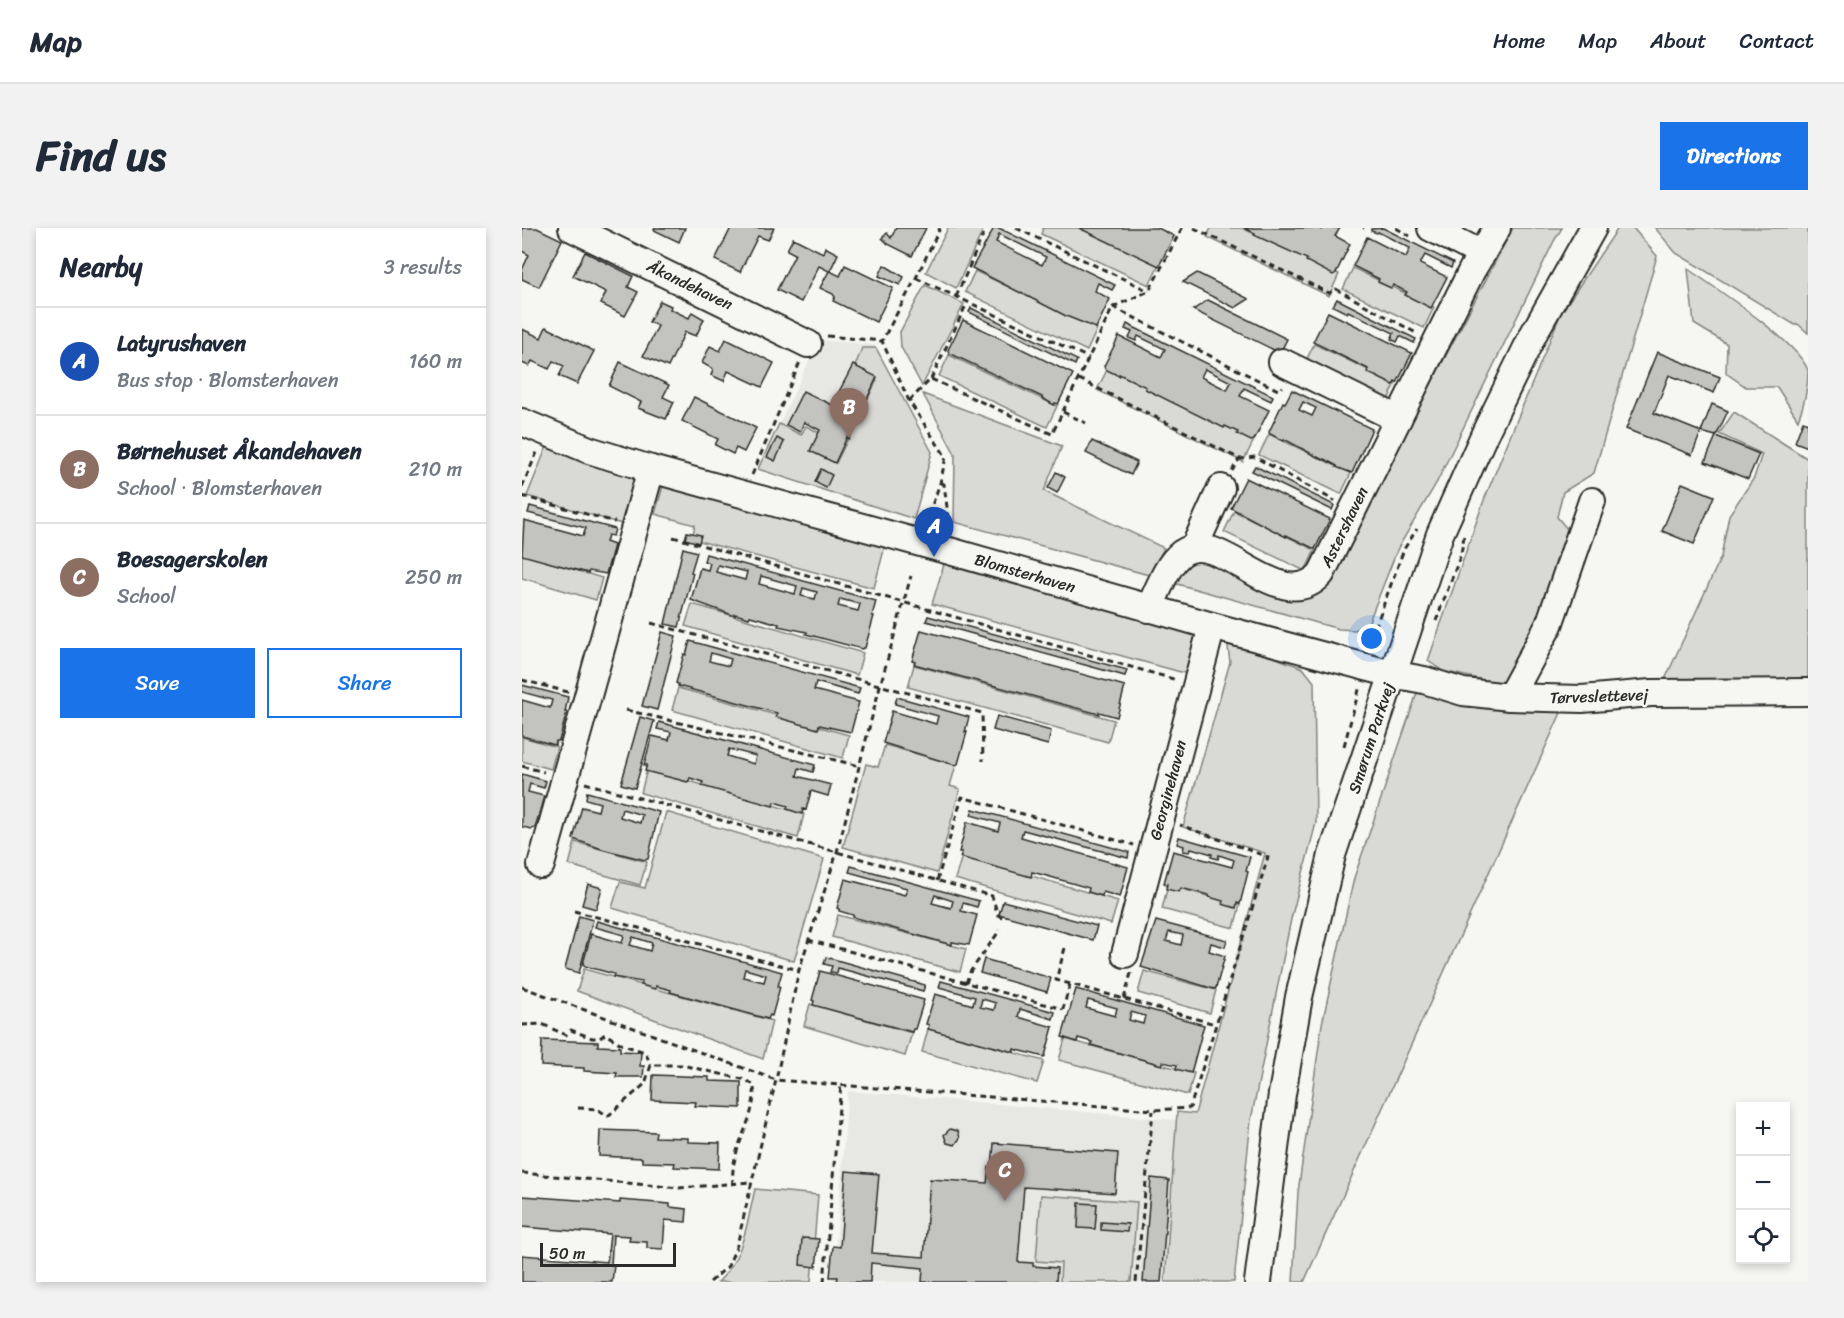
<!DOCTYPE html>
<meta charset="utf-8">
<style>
body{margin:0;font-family:Sriracha,sans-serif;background:#f2f2f3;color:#1f2937}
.controls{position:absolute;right:18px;bottom:18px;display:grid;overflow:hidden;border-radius:0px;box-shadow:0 3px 9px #0003}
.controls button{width:54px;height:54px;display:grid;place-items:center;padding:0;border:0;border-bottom:2px solid #e0e1e3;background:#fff;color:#1f2937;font:30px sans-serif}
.scale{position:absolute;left:18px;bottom:15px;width:136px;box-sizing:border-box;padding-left:6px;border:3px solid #2b2b2b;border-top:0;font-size:16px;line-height:21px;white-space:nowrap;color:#2b2b2b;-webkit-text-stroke:4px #f6f6f2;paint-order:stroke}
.you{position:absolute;left:850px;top:411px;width:21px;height:21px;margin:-15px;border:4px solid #fff;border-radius:50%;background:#1a73e8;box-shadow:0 0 0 9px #1a73e833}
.badge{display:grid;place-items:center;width:39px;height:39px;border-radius:50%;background:#1a73e8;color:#fff;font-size:20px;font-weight:700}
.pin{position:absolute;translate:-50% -50px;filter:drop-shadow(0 2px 3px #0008)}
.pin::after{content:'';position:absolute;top:32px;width:21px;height:18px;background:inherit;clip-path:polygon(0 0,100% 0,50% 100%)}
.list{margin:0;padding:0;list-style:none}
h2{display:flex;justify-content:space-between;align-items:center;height:78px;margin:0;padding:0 24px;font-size:26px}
h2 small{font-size:20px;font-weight:400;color:#747a83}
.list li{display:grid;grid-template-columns:39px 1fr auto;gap:18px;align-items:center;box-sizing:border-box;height:108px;padding:0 24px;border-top:2px solid #e0e1e3}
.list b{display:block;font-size:22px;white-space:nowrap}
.list p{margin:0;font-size:20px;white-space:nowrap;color:#747a83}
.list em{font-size:20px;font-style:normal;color:#747a83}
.actions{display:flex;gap:12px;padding:18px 24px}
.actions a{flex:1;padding:14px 0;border:2px solid #1a73e8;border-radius:0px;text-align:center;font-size:21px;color:#1a73e8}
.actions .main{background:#1a73e8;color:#fff}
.icon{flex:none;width:33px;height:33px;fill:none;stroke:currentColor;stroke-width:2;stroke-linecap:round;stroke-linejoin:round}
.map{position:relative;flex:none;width:1286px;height:1054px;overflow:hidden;border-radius:0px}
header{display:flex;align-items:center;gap:36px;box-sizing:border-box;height:84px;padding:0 30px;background:#fff;border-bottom:2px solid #e0e1e3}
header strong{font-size:28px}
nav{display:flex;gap:33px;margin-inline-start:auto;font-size:21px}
.intro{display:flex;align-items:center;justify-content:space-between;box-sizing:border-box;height:144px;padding:0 36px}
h1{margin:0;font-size:42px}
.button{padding:15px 27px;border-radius:0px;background:#1a73e8;color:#fff;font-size:21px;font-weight:700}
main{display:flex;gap:36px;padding:0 36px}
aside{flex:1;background:#fff;border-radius:0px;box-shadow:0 3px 9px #0003}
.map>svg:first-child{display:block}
</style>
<header>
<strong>Map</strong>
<nav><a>Home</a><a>Map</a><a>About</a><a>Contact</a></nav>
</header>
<div class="intro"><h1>Find us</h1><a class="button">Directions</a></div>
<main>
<aside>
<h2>Nearby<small>3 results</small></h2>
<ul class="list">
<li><span class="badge" style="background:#1a4fb4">A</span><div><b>Latyrushaven</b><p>Bus stop · Blomsterhaven</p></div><em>160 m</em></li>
<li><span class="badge" style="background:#8d6e63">B</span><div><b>Børnehuset Åkandehaven</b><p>School · Blomsterhaven</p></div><em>210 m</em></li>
<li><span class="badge" style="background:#8d6e63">C</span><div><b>Boesagerskolen</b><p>School</p></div><em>250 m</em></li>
</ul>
<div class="actions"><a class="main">Save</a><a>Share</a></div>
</aside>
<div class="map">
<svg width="1286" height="1054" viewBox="0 0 1286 1054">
<rect width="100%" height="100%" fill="#f6f6f2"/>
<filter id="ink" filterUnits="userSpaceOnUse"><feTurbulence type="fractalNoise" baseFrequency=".0167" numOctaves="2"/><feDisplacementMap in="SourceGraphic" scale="12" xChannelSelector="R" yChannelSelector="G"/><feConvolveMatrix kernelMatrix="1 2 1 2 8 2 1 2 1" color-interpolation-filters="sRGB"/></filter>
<g filter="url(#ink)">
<!-- built -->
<g fill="#e7e7e3">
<polygon points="297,112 352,117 410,224 392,291 236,241"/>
<polygon points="326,863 655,892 643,1054 311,1054"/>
</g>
<!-- green -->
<g fill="#d9d9d5" stroke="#828280" stroke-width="1.5">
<polygon points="426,0 462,0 434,60 404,44"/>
<polygon points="521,0 561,0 637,36 627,57 519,6"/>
<polygon points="689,0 720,0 817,46 807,68 685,9"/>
<polygon points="991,0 1040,0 1032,13 915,254 876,320 846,396 833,402 817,401 648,354 672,326 741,354 808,348"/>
<polygon points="1096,0 1111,0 1135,28 1072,245 1041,264 1035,289 1052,309 1004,436 984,457 921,443 906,433 962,272 1039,85"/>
<polygon points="1133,0 1286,0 1286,105 1276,96 1273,97 1154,25"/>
<polygon points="831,40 912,79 902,100 821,61"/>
<path d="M1166 41C1192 59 1279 116 1286 143 1286 159 1282 177 1276 192L1255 159H1224L1204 145 1205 116 1172 96Z"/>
<polygon points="453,43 575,101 565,123 443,64"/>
<polygon points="403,57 442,76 400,158 379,119 378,104"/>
<polygon points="792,116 874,155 864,176 782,137"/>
<polygon points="340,120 354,120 410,224 392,291 236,241 257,196 279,207 284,198 298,205 290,224 314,235 355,152 332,141"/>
<polygon points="427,127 535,178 525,199 417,148"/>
<polygon points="586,140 732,212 721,234 575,162"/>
<polygon points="401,166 540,218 522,263 642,320 627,347 432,294 433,226"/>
<polygon points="1212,184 1286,231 1286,455 1140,458 1199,329 1207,287 1232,250 1240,226 1197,206"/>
<polygon points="747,206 829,245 819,266 737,227"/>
<polygon points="25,218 110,248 115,256 103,297 5,268"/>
<polygon points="141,258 363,318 352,360 170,311 173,297 133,286"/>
<polygon points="712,283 793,322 783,343 702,304"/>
<polygon points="0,326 80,350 74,372 0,350"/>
<polygon points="423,333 675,406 666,446 410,376"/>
<polygon points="170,376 341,425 335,447 163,398"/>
<polygon points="705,412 781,440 792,454 794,595 769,691 729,892 712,1054 643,1054 655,884 673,886 743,625 661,599 708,434"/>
<polygon points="392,437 592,492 586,514 386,459"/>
<polygon points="156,460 327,507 321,530 150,482"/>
<polygon points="896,462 1043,476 782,1054 771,1054 776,964 800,796 832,650"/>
<polygon points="0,509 35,519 29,541 0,533"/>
<polygon points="363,517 434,537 428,558 438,561 415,645 321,619 344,536 356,539"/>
<polygon points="125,541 282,586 276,610 119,565"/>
<polygon points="144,584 302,631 272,733 90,680 98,654 123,660"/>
<polygon points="53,614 125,634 118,657 47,637"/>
<polygon points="440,628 596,673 589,696 433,651"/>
<polygon points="646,657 718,677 712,700 640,681"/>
<polygon points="316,687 444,721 438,744 310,709"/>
<polygon points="62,741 250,793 241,831 55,763"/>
<polygon points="622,743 694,762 688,785 616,765"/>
<polygon points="288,776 390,805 383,828 282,798"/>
<polygon points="406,801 522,833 515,855 400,824"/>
<polygon points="543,811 672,845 666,867 537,832"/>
<path d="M233 961 296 967 289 1054H196C222 1030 225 994 233 961Z"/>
<polygon points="519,967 615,974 609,1054 538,1054 539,1035 514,1033"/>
</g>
<!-- building -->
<g fill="#c3c3c0" stroke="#2b2b2b" stroke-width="1.5" fill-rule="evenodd">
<polygon points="0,0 15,0 40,12 17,59 0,51 0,42 7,27 0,23"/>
<polygon points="133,0 163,0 157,14 132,2"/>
<polygon points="209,0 252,0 246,12 236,8 218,44 193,32"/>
<polygon points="374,0 404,0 390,28 366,16 360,10 365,5 369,10"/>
<path d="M472 0H477L593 57 590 62 576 55 573 63 588 71 574 100 544 88 450 40ZM477 6 524 29 520 37 474 14Z"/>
<polygon points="557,0 636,0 652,8 637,38"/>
<polygon points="722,0 796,0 800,2 801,0 818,0 813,8 828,16 814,45 811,47 784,33 785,31 732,7 733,5"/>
<polygon points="861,0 931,35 929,40 903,27 898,36 925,49 909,80 883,67 885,64 871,57 869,60 856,54 857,51 831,38 845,9 884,29 888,20 856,4 855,5 849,3 849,1"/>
<polygon points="271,10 301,25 303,19 316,26 308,43 318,48 323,37 371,60 354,94 311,73 313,69 311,66 298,60 307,43 297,38 279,74 255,62 273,26 265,22"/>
<polygon points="63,24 111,48 106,59 116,64 103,88 79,76 84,64 51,48"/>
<polygon points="362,37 382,49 378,57 357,48"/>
<polygon points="675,45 727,71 713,80 661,54"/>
<polygon points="815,71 894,111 892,115 878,108 875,114 869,111 872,105 826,83 825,85 811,78"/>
<polygon points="686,72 765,111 758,125 671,82"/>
<polygon points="138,73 149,78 148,81 167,90 170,84 182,91 174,108 163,104 146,139 121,128 136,98 127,94"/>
<polygon points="449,80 555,132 553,137 447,84"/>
<polygon points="806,84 890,125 875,155 873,154 871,157 845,144 846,141 791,114"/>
<polygon points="441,92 551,146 536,176 533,175 532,177 520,170 520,169 427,125 426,122"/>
<path d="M605 96 751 168 749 173 722 160 718 168 747 182 732 212 729 213 715 206 716 204 703 198 702 200 623 161 624 159 597 146V148L583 141 582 138 597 108 639 129 643 121 616 108 614 113 607 110 610 104 603 101ZM683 141 709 154 705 162 679 149Z"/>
<polygon points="24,99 72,123 55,156 37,148 42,138 31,133 27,141 10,133 7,138 0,135 0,101 19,110"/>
<polygon points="204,111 252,135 240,159 206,143 202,153 189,147 191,141 180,135 188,118 198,123"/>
<polygon points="1135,124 1198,149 1192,165 1147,147 1132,185 1179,204 1170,227 1104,201"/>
<polygon points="98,134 147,157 141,169 152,174 144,191 116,180 119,174 87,158"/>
<polygon points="331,137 355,149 327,211 325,209 313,235 288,223 298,202 282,194 278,204 264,197 281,163 310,177"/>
<path d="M770 162 850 201 830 245 814 239 815 238 802 231 801 232 762 211V213L748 206 747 204 761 174 763 175ZM781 174 794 180 790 188 777 182Z"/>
<polygon points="172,169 234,200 222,224 214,220 211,226 193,217 196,211 160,193"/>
<polygon points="1190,176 1206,183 1194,208 1179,204"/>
<polygon points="1281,193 1286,195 1286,219 1273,214"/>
<polygon points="1194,208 1237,226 1226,251 1183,234"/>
<polygon points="255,210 262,214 253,233 245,229"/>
<polygon points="570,213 615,234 609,247 564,225"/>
<polygon points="733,238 812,277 810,282 730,243"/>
<polygon points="299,241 310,247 304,260 293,254"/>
<polygon points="534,244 543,249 535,265 526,260"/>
<polygon points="724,250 808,291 793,321 764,307 764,309 709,280"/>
<polygon points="1160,255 1192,268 1172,316 1140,303"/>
<polygon points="8,278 93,301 91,308 86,307 84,314 92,317 84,346 67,343 66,345 0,327 2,292 61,308 64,300 6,285"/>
<polygon points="165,304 179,307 177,315 163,311"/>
<polygon points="161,320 175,324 169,344 171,345 157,399 143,396"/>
<path d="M184 326 354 373 350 388H352L343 420H341L340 421 284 406 285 404 256 398 257 396 228 388 227 390 213 386V388L169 372 178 340 186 342 188 335 182 333ZM196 337 225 344 223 352 194 344ZM239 348 275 358 273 366 237 356ZM281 360 295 364 293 371 279 368ZM318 371 338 376 336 383 316 378Z"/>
<polygon points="406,388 605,442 603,448 404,393"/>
<polygon points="399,402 603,458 595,489 577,484 577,486 392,436 393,434 390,433"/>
<polygon points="140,404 154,408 135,482 120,478"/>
<path d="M168 413 338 460 336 466 294 454 292 462 337 474 329 504 297 497 296 501 254 489 255 485 156 458V456L154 455 162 426 164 427ZM189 425 209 431 207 438 187 433Z"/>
<polygon points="0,457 46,469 43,484 45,484 37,513 34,513 33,517 0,508 0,472 28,480 30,472 0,464"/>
<polygon points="375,469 447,489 443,504 445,504 436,536 433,537 361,515 370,483 414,496 416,488 373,476"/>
<polygon points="475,488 529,503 526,517 471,502"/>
<polygon points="118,489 132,493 113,560 99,556"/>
<path d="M137 494 293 537 291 544 277 540 275 548 309 557 306 568 289 563 284 582 281 581 280 586 265 581 266 578 252 574 251 578 180 558 181 554 168 550 166 554 123 543 125 537H122L130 508 147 512 149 504 135 501ZM207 521 234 528 232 536 205 528Z"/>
<polygon points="0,546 24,553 22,560 8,556 6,564 22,568 13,600 10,601 0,599"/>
<path d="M65 564 137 584 126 631 123 632 80 621 51 611 60 579 76 583 78 575 64 571ZM100 581 120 587 118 595 98 589Z"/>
<polygon points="451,581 607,624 606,630 501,602 499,609 606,639 598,669 581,664 580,668 566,664 567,660 525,648 510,644 509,649 438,629 440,624 437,624 445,594 476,603 478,595 449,587"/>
<polygon points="657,609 728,629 724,643 726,644 718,676 715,675 714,680 700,676 701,673 687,669 687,667 659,660 657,664 644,661 645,656 642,655 651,623 710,639 712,632 697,627 696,631 689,629 690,626 669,620 668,624 661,623 662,618 655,616"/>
<path d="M329 638 457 673 455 679 441 675 439 683 455 687 447 717 430 714V717L331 689V687L317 683V681L315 680 323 651 383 667 385 660 327 644ZM413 667 431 673 429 680 410 675Z"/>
<polygon points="66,656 80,660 74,681 60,677"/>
<polygon points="481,673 575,698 571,712 477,686"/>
<polygon points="57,688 71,692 57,745 43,741"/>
<path d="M75 693 260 744 256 758 258 759 250 788 248 787 246 791 148 764 149 762 134 758 133 761 119 757 120 754 91 749 92 746 63 738 61 736 69 706 100 715 102 707 73 699ZM111 709 130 715 128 723 108 717ZM223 741 244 747 242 754 221 749Z"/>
<path d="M634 693 705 712 703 719 689 715 687 723 703 728 694 760 692 761 619 739ZM647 704 661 707 659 717 644 713Z"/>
<polygon points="304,729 403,757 401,763 316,740 315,745 308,744 310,738 302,736"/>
<polygon points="462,731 529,750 525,764 458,745"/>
<polygon points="298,743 402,772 393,801 391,801 390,804 291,777 292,773 290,772"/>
<path d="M419 753 533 784 531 791 498 781 496 789 531 799 523 828 522 829 492 821V824L406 801 407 797 404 796 413 766 451 777 453 769 417 759ZM460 771 474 775 472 782 458 779Z"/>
<path d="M554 761 682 797 669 845 654 841 655 837 641 834 640 837 569 817 570 814 556 810 555 814 540 809ZM566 772 595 780 593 788 564 780ZM609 784 623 788 621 796 607 792Z"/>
<polygon points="20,812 76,814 76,818 98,819 98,823 119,824 118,838 122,838 121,849 94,849 95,845 62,843 62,840 19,838"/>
<polygon points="131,847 187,849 187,853 219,854 219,880 173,878 174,874 130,872"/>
<polygon points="428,901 436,903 438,910 433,917 425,915 422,907"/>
<polygon points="78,902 134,904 133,909 166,910 166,914 198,915 197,941 152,939 153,935 120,934 120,930 77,928"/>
<polygon points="472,915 596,925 593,965 502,959 496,1034 511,1035 511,1038 535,1040 534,1054 400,1054 401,1040 349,1035 348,1054 315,1054 316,1049 308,1049 311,1018 318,1019 324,943 357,946 350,1025 402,1029 408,951 465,955 467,939 470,939"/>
<polygon points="629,950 647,952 639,1054 621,1054"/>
<polygon points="0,968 98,975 98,972 148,976 148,979 165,981 164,994 143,992 141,1021 125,1020 125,1014 107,1013 108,1008 91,1007 89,1037 92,1037 90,1054 0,1054 0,1027 85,1034 88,1006 0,999"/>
<polygon points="557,975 575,976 573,1001 556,1000"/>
<polygon points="579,994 606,996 605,1004 579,1002"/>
<polygon points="280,1010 297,1011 294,1039 278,1037"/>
</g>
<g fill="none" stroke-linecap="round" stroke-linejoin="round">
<!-- minor casing -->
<g stroke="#2b2b2b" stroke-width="30">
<g id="minor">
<polyline points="50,0 286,116"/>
<polyline points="909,0 960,26"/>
<polyline points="760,134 876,191"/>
<polyline points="0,194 67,222 129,241 424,322 690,398 870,446 902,452 941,464 988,469 1060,471 1129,465 1286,464"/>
<polyline points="672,320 699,260"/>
<path d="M627 381C636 363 644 337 660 325 698 298 758 391 799 346L950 42 975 0"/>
<polyline points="988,469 1027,397 1070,273"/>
<polyline points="19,637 129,241"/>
<polyline points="603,726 690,398"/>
<polyline points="736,1054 760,866 777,769 810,627 918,306 963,205 1012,105 1071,0"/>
</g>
</g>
<!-- path -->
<g stroke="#2b2b2b" stroke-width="3" stroke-dasharray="6 4.5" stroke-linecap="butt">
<polyline points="494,0 627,63"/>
<polyline points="672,0 807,65 814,61 896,106"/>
<polyline points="841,0 842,0"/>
<polyline points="874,0 888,8"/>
<polyline points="394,50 567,130"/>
<polyline points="434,69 464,0"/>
<polyline points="591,79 756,162 761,159"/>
<polyline points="305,108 360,113"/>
<polyline points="409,151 445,75"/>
<polyline points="557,151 718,231 733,229 813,273"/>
<polyline points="387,173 409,151 530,206 591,79 627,63 660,0"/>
<polyline points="541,184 564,195"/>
<polyline points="710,243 717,231"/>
<polyline points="230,247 278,134"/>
<polyline points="419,255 422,256 428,302"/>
<polyline points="0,259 16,222"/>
<polyline points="0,268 93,294"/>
<polyline points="407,286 418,255 424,229 387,173 360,113 394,50 418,0"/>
<polyline points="151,309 655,452"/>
<polyline points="914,393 939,326 942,308"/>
<polyline points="129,395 460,485 461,533"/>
<polyline points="846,419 882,321 895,301"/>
<polyline points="0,452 46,464"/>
<polyline points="104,482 338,538"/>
<polyline points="822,518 838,458"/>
<polyline points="0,538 22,544"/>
<polyline points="63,555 315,624 470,668 476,687 481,690"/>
<polyline points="415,653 440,569 612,617"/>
<polyline points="52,683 277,742"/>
<polyline points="286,712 541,781 548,756"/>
<polyline points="543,720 534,752 693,796"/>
<polyline points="444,755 448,744 478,702"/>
<polyline points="0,759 254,852 631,882 668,880 746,629 658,597"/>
<polyline points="602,771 609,745"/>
<polyline points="0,797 20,796 44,807 49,802 70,810 78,810 83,806 101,817 123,824 129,837"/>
<path d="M56 880 75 881 86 888 123 856 129 837H160L224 852 232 857C235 893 207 919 211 957"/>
<polyline points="0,945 157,960 230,954"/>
<polyline points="188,1054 206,1038 215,1017 254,852 277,742 315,624 358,458 389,348"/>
<polyline points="302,1054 319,856"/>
<polyline points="614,1054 631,883"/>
</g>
<!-- minor -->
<use href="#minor" stroke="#f6f6f2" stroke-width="26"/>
</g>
</g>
<g text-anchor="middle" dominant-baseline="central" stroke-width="5" stroke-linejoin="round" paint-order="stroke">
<!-- street labels -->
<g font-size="16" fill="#2b2b2b" stroke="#f6f6f2">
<text transform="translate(168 57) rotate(26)">Åkandehaven</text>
<text transform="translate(822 299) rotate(-64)">Astershaven</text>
<text transform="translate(503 345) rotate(16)">Blomsterhaven</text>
<text transform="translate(1077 468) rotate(-2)">Tørveslettevej</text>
<text transform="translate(849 510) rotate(-72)">Smørum Parkvej</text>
<text transform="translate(646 562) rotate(-75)">Georginehaven</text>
</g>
</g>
</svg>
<div class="controls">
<button>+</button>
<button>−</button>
<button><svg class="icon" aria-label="locate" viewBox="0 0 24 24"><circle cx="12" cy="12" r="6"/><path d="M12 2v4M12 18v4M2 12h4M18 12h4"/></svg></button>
</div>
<div class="scale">50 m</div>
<div class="you"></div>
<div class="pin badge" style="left:412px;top:329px;background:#1a4fb4">A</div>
<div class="pin badge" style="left:327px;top:210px;background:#8d6e63">B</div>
<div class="pin badge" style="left:483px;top:973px;background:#8d6e63">C</div>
</div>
</main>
